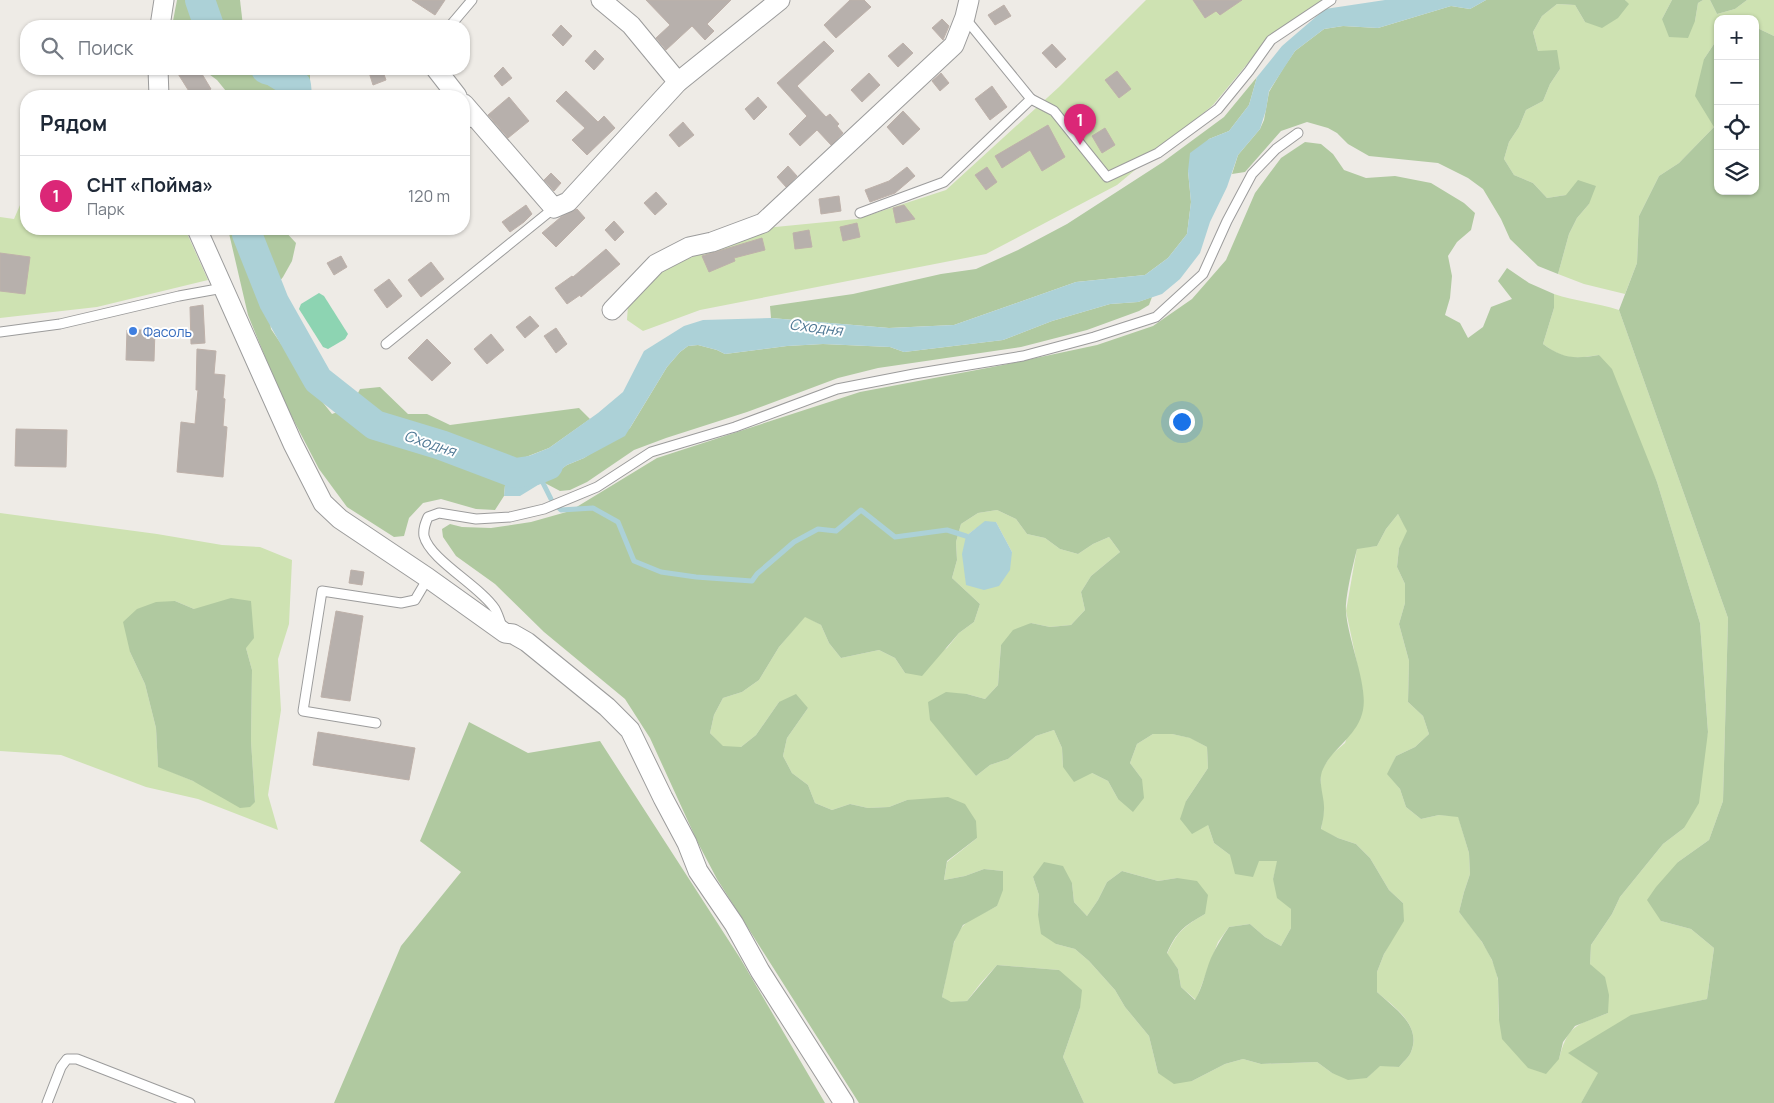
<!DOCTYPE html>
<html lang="ru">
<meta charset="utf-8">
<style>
body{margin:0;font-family:Manrope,sans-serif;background:#f6f6f7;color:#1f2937}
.controls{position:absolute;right:15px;top:15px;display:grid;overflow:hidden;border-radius:10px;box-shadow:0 1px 4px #0004}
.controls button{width:45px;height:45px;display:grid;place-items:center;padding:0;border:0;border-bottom:1px solid #e0e1e3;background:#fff;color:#1f2937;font:25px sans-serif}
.you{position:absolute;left:1181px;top:421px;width:18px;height:18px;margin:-12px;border:4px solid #fff;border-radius:50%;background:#1a73e8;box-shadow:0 0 0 8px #1a73e833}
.badge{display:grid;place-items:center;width:32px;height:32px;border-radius:50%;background:#db2777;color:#fff;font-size:16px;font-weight:700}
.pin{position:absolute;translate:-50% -41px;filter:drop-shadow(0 1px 2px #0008)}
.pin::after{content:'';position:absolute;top:26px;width:18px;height:15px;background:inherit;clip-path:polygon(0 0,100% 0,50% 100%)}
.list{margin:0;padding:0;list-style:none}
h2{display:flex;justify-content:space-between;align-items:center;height:65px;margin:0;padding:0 20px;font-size:21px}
h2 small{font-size:16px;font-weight:400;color:#747a83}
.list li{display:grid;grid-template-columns:32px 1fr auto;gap:15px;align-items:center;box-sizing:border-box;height:80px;padding:0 20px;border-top:1px solid #e0e1e3}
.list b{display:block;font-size:19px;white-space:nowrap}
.list p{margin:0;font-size:16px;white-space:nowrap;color:#747a83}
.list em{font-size:16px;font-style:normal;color:#747a83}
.icon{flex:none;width:28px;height:28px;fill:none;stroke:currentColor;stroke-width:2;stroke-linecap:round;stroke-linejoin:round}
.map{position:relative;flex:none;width:1774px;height:1103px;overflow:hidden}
.search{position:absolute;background:#fff;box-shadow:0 1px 4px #0004;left:20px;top:20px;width:450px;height:55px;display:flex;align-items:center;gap:12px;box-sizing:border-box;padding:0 18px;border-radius:20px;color:#747a83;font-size:19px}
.panel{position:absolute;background:#fff;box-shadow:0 1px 4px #0004;left:20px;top:90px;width:450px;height:145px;border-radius:20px}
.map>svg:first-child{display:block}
</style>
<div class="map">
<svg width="1774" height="1103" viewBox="0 0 1774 1103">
<rect width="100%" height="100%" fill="#eeebe6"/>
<!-- grass -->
<g fill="#cee2b2" fill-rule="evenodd">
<polygon points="1146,0 1324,0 1268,39 1213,105 1117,185 986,254 700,310 643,331 627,320 628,305 657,271 765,228 857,219 946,190 1059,87"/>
<polygon points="1625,0 1672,0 1662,19 1695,21 1698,3 1703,0 1710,0 1717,14 1735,9 1747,0 1774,0 1774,36 1755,27 1755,19 1718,19 1718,38 1704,59 1714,127 1679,163 1659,176 1639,216 1637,263 1625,294 1584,284 1558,274 1569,234 1577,218 1589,204 1566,195 1547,198 1533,183 1514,175 1504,159 1509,142 1519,127 1526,110 1543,101 1550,84 1560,69 1538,51 1533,32 1542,16 1557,4 1575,5 1585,22 1628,4"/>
<polygon points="26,191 26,229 185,229 208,280 97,307 0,318 0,217 14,219"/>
<path d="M1554 294C1575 301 1597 303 1619 310L1728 618 1723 801 1709 840 1678 862 1661 921 1691 929 1714 948 1707 999 1672 1007 1569 1053 1599 1073 1581 1103H1084L1063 1057 1080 1008 1059 970 997 965 980 984 967 1001 951 1003 942 997C947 978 950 940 963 926 969 919 988 911 997 906L1003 871 984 869 965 876 944 880 947 862 977 838 907 800 889 807 868 808 850 804 832 810 815 803 808 785 792 773 783 756 787 738 808 708 779 702 756 735 741 747H723L710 733 714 715 723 698 742 692 759 680 779 647 805 616 821 625 829 643 841 658 879 650 895 658 905 673 947 648 959 633 974 622 980 604 952 578 957 560 956 542 961 524 978 513 997 510 1016 519 1027 534 1045 538 1060 549 1078 554 1093 544 1109 537 1120 552 1091 576 1081 592 1085 610 1071 625 1050 627 1031 623 1001 645 998 685 985 699 967 694 970 768 976 776 990 765 1008 759 1036 736 1054 730 1062 748 1063 767 1092 773 1108 781 1118 799 1142 779 1130 763 1137 744 1153 734H1172L1191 738 1207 747 1208 768 1186 801 1208 825 1214 843 1230 855 1259 861 1278 860 1273 879 1291 909V928L1281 946 1265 937 1250 924 1229 927 1218 942 1196 1000 1181 987 1178 969 1167 954C1177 932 1184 926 1205 914L1177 878 1158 881 1122 871 1107 882 1098 900 1087 916 1074 902 1072 883 1033 877 1039 895 1038 915 1056 944 1075 949 1089 961 1115 990 1125 1007 1149 1036 1158 1073 1192 1081 1225 1064 1243 1059 1261 1064 1317 1062 1332 1073 1367 1078 1380 1065 1399 1067C1402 1063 1409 1057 1411 1052 1422 1025 1394 1007 1377 992V972L1384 954 1393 937 1403 903 1389 890 1370 858 1356 844 1338 838 1321 830 1324 809 1321 790V771L1331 755 1345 743 1363 692 1346 611 1357 548 1377 546 1386 529 1398 514 1408 531 1399 548 1397 567 1405 584V603L1399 624 1409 661 1408 702 1423 716 1429 734 1415 747 1396 756 1388 774 1400 789 1406 807 1421 819 1439 815 1458 816 1469 853 1470 874 1464 892 1459 912C1475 932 1494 954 1498 980 1499 993 1498 1007 1499 1020L1559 1059C1568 1024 1577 1025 1608 1013L1590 964 1591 945 1612 914 1620 897 1663 844 1684 828 1708 732 1700 623 1657 482 1599 355C1573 359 1565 360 1543 344L1554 308ZM996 522 1012 552 966 585V536L975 529Z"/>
<path d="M0 513 157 534 222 545 260 547 292 560 289 624 278 659 281 710 268 795 278 830 198 799 146 787 61 755 0 751ZM175 601 194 609 246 648 252 670 251 741 255 802 193 781 158 766 156 728 145 684 130 652Z"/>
</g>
<!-- forest -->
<g fill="#b0c9a0">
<polygon points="177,0 240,0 243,26 172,26"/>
<polygon points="1486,0 1625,0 1629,4 1618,18 1602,28 1585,22 1575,5 1557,4 1542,16 1533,32 1538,51 1557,50 1560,69 1550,84 1543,101 1526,110 1519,127 1509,142 1504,159 1514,175 1533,183 1547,198 1566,195 1578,180 1596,186 1589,204 1577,218 1569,234 1558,274 1538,266 1510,239 1501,219 1483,189 1468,178 1438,163 1369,156 1348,144 1337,133 1328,128 1307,122 1281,131 1245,172 1232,174 1238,155 1260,129 1264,120 1269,92 1284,67 1295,51 1324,29 1343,26 1378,28 1451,6 1470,9"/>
<polygon points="1672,0 1703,0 1698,3 1695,21 1688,38 1669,37 1662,19"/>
<polygon points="1710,0 1747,0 1735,9 1717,14"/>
<polygon points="1755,27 1774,36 1774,1103 1581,1103 1598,1073 1568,1053 1631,1015 1707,999 1714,948 1691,929 1661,921 1647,900 1656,887 1678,862 1709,840 1723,801 1728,618 1619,310 1637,263 1639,216 1659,176 1679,163 1714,127 1695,96 1704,59 1718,38 1718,191 1755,191"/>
<polygon points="202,69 300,69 310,73 310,96 230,96 217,80"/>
<polygon points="1257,77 1249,105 1229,131 1209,139 1188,171 1191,202 1187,234 1168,258 1145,275 1076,282 954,325 889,328 771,318 770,306 853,294 941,274 976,269 1018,250 1067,224 1163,162 1224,117"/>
<path d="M1305 142 1321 144 1333 154 1344 170 1366 178 1395 176 1431 183 1464 203 1475 213 1471 230 1457 242 1448 256 1452 276 1450 298 1445 315 1460 323 1468 338 1483 327 1491 307 1512 299 1498 281 1507 268 1529 283 1554 294V308L1543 344C1564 359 1574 359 1599 355L1612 369 1657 482 1700 623 1708 732 1699 803 1684 828 1663 844 1620 897 1612 914 1591 945 1590 964 1605 977 1609 995 1608 1013 1575 1026 1563 1042 1559 1059 1546 1074 1528 1068 1502 1039 1499 1020 1498 979 1492 960 1482 942 1459 912 1464 892 1470 874 1469 853 1458 817 1439 815 1421 819 1406 807 1400 789 1387 774 1396 756 1415 747 1429 734 1423 716 1408 702 1409 661 1399 624 1405 603V584L1397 567 1399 548 1407 531 1398 514 1386 529 1377 546 1357 549C1353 565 1345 597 1346 612 1348 640 1368 685 1363 710 1358 736 1333 747 1323 769 1317 781 1325 798 1324 810 1324 817 1322 823 1321 829L1338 838 1356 844 1370 858 1389 890 1403 903 1404 921 1384 954 1377 972V992C1394 1008 1422 1025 1411 1052 1409 1057 1402 1063 1399 1067L1380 1066 1367 1078 1348 1080 1332 1073 1317 1062 1261 1064 1243 1059 1225 1064 1192 1081 1174 1084 1158 1073 1149 1036 1125 1007 1115 990 1089 961 1075 949 1056 944 1041 934 1038 915 1039 895 1033 877 1044 862 1063 866 1072 883 1074 902 1087 916 1098 900 1107 882 1122 871 1158 881 1177 878 1197 881 1208 895 1205 914C1184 926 1177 931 1167 953L1178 969 1181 987 1195 1000C1203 987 1205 972 1211 958 1216 947 1222 937 1229 927L1250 924 1265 937 1281 946 1291 928V909L1277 898 1273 879 1277 861H1259L1253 877 1235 874 1230 855 1214 843 1208 825 1192 834 1180 819 1186 801 1208 768 1207 747 1190 738 1172 734H1153L1137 744 1130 763 1142 779 1144 798 1133 812 1118 799 1108 781 1092 773 1074 782 1063 767 1062 748 1054 730 1036 736 1008 759 990 765 976 776 930 720 928 702 946 692 967 694 985 699 998 685 1001 645 1013 630 1031 623 1050 627 1071 625 1085 610 1081 592 1091 576 1120 552 1109 537 1093 544 1078 554 1060 549 1045 538 1027 534 1016 519 997 510 978 513 961 524 956 542 957 560 952 578 980 604 974 622 959 633 922 676 905 673 895 658 879 650 841 658 829 643 821 625 805 617 779 647 759 680 742 692 723 698 714 715 710 733 723 746 741 747 756 735 779 702 796 694 808 708 787 738 783 756 792 773 808 785 815 803 832 810 850 804 868 808 889 807 907 800 948 797 965 804 976 821 977 838 947 861 944 880 965 876 984 869 1003 871V890L997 906 963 925 954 942 942 997 951 1002 967 1001 997 965 1059 970 1082 990 1080 1008 1063 1057 1084 1103H859L717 879 698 843 650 738 625 699 544 632 495 584 456 556 443 537 442 529 450 524 462 527 491 528 531 522 570 511 657 458 860 392 1003 365 1097 345 1153 326 1192 299 1226 260 1255 193 1281 158Z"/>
<polygon points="228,229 283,229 296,243 292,261 283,277 272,291 268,310 271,329 309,385 332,414 351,407 360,389 380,387 408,414 427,414 450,425 579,408 590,419 549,448 518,460 506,474 504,496 495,510 476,509 441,499 423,503 409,518 404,536 394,537 347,507 319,469 281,396 248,315"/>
<polygon points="1152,297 1149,305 1139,311 1087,330 1021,347 878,368 838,378 747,412 666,438 634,450 587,482 570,490 560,491 543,482 567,465 584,458 630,428 667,367 680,352 688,346 698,345 717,350 725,354 787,346 823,344 890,347 904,352 1003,340 1052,321 1110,304 1138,302"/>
<polygon points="231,598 251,601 254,638 246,648 252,670 251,741 255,802 250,807 240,808 193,781 158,767 156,728 145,684 130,652 123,622 137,609 156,602 175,601 194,609"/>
<polygon points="469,722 528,753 600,741 740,958 825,1103 334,1103 401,946 461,872 420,841"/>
</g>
<!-- pitch -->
<polygon fill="#8dd4b2" points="319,293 324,296 348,334 345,339 328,349 323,347 299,309 301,304"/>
<!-- water -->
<g fill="#acd1d7">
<polygon points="1385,0 1486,0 1470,9 1451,6 1378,28 1343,26 1324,29 1295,51 1269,91 1266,110 1260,129 1238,155 1227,187 1210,222 1200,253 1180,279 1162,294 1138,302 1110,304 1052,321 1003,340 904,352 890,347 823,344 787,346 725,354 717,350 698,345 688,346 680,352 667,367 625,436 584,458 567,465 551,477 520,496 504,496 506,474 519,460 549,448 598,413 623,392 644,351 684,326 703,320 771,318 889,328 954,325 1076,282 1145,275 1168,258 1187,234 1191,202 1188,171 1190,153 1209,139 1229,131 1249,105 1257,77 1282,46 1325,9"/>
<polygon points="985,521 996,522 1012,552 1010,570 999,586 984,590 966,585 962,554 966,536"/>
</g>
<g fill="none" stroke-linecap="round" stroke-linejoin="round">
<!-- stream -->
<g stroke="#acd1d7" stroke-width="5">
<polyline points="540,477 551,499"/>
<polyline points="559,508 561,510 593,508 618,522 634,561 661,572 696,577 752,581 757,574 794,542 818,529 836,531 861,510 895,537 947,530 966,536"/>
</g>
<!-- river -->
<g stroke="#acd1d7" stroke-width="30">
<polyline points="200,0 209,26"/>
<polyline points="266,69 273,71 296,85 297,96"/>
<polyline points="249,229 247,234 274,302 318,380 375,425 441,445 515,473 536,470 548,465"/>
</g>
</g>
<!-- building -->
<g fill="#b7b0ac" stroke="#beb1aa">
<polygon points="412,0 445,0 435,15"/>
<polygon points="646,0 731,0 707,24 714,31 705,40 692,26 666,50 656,38 670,25"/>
<polygon points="850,0 864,0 871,7 836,38 824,25"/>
<polygon points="1193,0 1242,0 1220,15 1216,11 1205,18"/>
<polygon points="1004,5 1011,16 995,25 988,15"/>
<polygon points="942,19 949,26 943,40 932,28"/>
<polygon points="561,25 572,36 563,46 552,35"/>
<polygon points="824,41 834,51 797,86 826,117 830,114 839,124 837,126 843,133 831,145 817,130 800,146 789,134 807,116 777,83"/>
<polygon points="903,43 913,53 898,67 888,56"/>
<polygon points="1052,44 1066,59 1056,68 1042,53"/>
<polygon points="595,50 604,59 594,70 585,61"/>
<polygon points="503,67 512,78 502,86 494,76"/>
<polygon points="175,69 199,69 211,89 199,96 192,96"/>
<polygon points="368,69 382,69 386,80 373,85"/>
<polygon points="1117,71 1131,89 1119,98 1105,80"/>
<polygon points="869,73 880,85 862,102 851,90"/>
<polygon points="941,73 949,83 940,91 932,81"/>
<polygon points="992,86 1007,107 990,120 975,99"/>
<polygon points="566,91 598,122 604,116 615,128 587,155 572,140 585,128 556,101"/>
<polygon points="509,97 529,121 508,138 488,115"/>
<polygon points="758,97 767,107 754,120 745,109"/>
<polygon points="903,111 920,129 903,145 887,127"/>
<polygon points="683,122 694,135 679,147 669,135"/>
<polygon points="1048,125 1065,157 1042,171 1030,150 1002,168 995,156"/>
<polygon points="1105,128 1115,145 1102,153 1092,136"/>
<polygon points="788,166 797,176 786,187 777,177"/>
<polygon points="907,167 915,176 895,193 870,202 865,190 889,181"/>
<polygon points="987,167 997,182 986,190 975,175"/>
<polygon points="551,173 561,183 554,191 544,180"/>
<polygon points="656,192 667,204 655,215 644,203"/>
<polygon points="839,196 841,211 821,214 819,199"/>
<polygon points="526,205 532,214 524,222 510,232 502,222"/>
<polygon points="904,205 915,219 896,223 893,208"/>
<polygon points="577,209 585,218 556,247 542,233 561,217"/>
<polygon points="614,221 624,232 615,241 605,230"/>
<polygon points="857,223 860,237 843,241 840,227"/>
<polygon points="809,230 812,247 795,249 793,233"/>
<polygon points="762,238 765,250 734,258 735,261 709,272 702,256"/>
<polygon points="606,249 620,264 581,297 580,295 567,304 555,288 572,276 573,277"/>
<polygon points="0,253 30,257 25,294 0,291"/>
<polygon points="341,256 347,267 334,275 327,263"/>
<polygon points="431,262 444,279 421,297 408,280"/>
<polygon points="389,279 402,296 387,308 374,290"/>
<polygon points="203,305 205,343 191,344 190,307"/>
<polygon points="530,316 539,326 525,338 516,327"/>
<polygon points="556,328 567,344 556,353 544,336"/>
<polygon points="127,330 155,330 154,361 126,360"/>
<polygon points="491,334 504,350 487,364 474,349"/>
<polygon points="427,339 451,363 432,381 408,358"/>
<polygon points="197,349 216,351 214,374 225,375 223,398 225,399 223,426 227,427 223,477 177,472 181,422 195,424 198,390 196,390"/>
<polygon points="16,429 67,430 66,467 15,466"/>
<polygon points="351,570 364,572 362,585 349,583"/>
<polygon points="336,611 363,616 350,701 321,697"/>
<polygon points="318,732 415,748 409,780 313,765"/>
</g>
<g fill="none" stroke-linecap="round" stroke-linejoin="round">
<!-- service casing -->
<g stroke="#9c9c9c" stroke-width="11">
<g id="service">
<polyline points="450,26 472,0"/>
<polyline points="1031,99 1054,111 1107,177 1158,153 1218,109 1249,71 1271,40 1331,0"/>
<polyline points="464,125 476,119"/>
<polyline points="860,213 944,182 1031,99 965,18"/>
<polyline points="0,332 60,324 179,296 223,288"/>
<polyline points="386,344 554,208"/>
<path d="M502 627C500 621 498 614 495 609 480 586 430 560 424 536 423 529 425 524 428 517L439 513 476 519 510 517 544 509 597 487 651 452 735 427 837 389 914 374 1023 356 1094 337 1156 317 1203 274 1227 221 1252 174 1276 149 1298 133"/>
<polyline points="376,723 303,711 322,591 401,603 415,600 428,578"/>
<polyline points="47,1103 61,1067 67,1059 77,1059 190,1103"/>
</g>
</g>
<!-- minor casing -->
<g stroke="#9c9c9c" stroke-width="21">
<g id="minor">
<polyline points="601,0 631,25 678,82"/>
<polyline points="160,26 164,0"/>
<polyline points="158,69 159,96"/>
<polyline points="436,69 457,96"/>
<polyline points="464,104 554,208 568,202 678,82 780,0"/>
<polyline points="197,229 293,444 323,503 340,519 428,578 505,633 513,634 527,642 607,707 630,730 663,798 687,843 698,871 734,924 760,971 844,1103"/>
<polyline points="612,310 656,264 689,247 712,242 763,223 954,45 965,17 969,0"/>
</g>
</g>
<!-- service -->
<use href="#service" stroke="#fff" stroke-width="9"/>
<!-- minor -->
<use href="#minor" stroke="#fff" stroke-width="19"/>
</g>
<!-- markers -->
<circle fill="#3f7fe0" stroke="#fff" stroke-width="2" cx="133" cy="331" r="5"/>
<g text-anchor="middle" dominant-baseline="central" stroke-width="4" stroke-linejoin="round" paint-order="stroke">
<!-- shop labels -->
<g font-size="14" fill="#366cbe" stroke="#fff" text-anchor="start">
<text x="143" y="331">Фасоль</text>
</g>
<!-- water labels -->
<g font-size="15" font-style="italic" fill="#4f7894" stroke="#fff">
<text transform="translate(816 327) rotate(7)">Сходня</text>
<text transform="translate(430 443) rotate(18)">Сходня</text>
</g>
</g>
</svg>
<div class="controls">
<button>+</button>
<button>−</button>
<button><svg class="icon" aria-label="locate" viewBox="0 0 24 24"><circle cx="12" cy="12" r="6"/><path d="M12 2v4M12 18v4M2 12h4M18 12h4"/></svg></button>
<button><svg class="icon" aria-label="layers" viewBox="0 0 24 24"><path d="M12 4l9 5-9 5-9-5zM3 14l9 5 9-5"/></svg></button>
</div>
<div class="you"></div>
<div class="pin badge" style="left:1080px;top:145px">1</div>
<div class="search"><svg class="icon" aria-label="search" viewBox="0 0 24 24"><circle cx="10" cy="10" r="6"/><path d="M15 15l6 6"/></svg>Поиск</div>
<section class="panel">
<h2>Рядом<small></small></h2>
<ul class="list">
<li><span class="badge">1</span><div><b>СНТ «Пойма»</b><p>Парк</p></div><em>120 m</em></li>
</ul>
</section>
</div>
